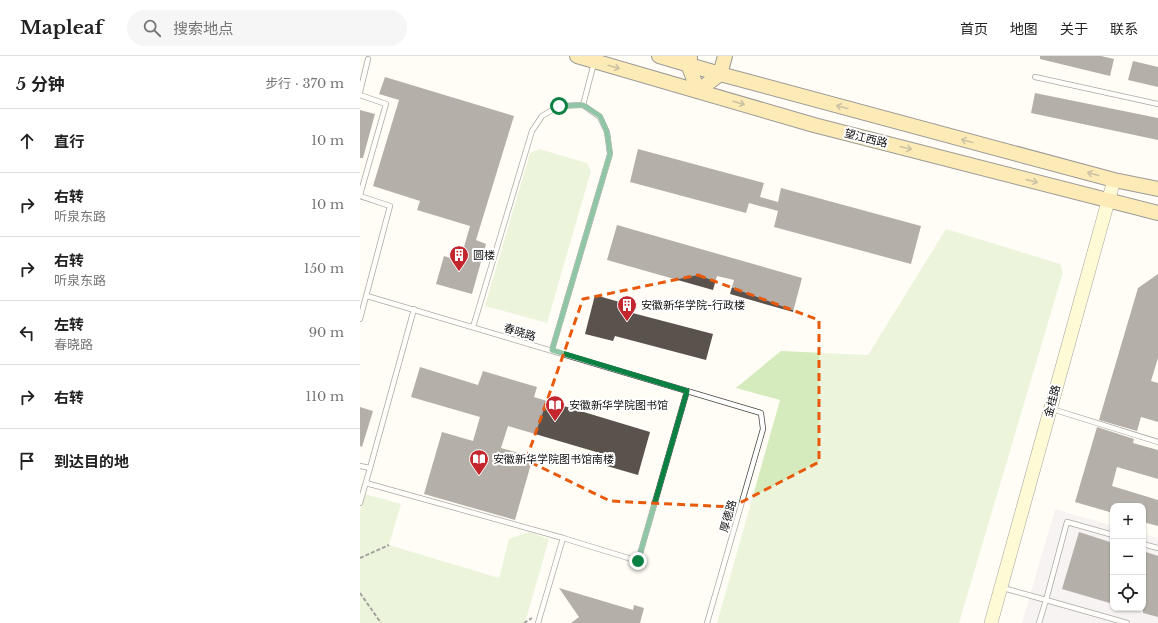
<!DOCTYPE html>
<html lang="zh">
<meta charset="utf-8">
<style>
body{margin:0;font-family:"Libre Baskerville","Noto Sans SC",serif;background:#f6f6f6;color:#222}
.controls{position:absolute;right:12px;bottom:12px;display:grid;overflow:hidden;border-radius:8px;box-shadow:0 1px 3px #0004}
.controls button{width:36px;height:36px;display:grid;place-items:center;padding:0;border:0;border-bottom:1px solid #e0e0e0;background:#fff;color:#222;font:20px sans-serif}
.stop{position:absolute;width:12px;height:12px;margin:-9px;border:3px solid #0b8043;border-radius:50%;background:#fff}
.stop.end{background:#0b8043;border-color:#fff;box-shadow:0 1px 4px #0008}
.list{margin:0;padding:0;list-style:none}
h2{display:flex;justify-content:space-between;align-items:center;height:52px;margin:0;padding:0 16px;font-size:17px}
h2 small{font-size:13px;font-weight:400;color:#767676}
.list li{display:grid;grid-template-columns:26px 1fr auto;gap:12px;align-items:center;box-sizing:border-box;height:64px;padding:0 16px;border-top:1px solid #e0e0e0}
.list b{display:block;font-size:15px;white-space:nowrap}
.list p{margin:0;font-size:13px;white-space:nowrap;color:#767676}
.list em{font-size:13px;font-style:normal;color:#767676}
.icon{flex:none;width:22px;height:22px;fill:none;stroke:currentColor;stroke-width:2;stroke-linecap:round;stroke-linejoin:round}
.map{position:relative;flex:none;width:798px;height:567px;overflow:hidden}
header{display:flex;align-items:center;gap:24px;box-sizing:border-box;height:56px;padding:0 20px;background:#fff;border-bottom:1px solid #e0e0e0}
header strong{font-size:19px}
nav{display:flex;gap:22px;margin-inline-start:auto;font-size:14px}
.search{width:280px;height:36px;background:#f6f6f6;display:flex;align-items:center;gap:10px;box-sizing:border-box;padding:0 14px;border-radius:22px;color:#767676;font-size:15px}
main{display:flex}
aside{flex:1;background:#fff}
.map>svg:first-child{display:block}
</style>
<header>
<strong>Mapleaf</strong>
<div class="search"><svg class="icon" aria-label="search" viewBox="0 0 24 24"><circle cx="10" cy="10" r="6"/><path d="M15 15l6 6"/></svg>搜索地点</div>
<nav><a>首页</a><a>地图</a><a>关于</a><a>联系</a></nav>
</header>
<main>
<aside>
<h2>5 分钟<small>步行 · 370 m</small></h2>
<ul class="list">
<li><svg class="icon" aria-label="ahead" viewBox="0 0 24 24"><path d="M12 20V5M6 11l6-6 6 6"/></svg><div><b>直行</b></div><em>10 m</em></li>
<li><svg class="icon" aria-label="right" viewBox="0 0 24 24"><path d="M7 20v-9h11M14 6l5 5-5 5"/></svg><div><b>右转</b><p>听泉东路</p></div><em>10 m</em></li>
<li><svg class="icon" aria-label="right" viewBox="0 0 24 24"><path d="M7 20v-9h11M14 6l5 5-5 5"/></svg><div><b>右转</b><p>听泉东路</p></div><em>150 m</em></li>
<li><svg class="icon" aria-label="left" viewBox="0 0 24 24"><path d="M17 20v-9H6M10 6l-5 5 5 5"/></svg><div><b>左转</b><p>春晓路</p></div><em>90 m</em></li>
<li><svg class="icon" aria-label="right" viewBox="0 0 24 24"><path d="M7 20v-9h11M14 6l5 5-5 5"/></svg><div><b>右转</b></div><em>110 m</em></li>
<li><svg class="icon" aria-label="arrive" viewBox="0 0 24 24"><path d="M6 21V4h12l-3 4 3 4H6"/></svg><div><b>到达目的地</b></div></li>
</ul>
</aside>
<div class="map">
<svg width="798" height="567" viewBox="0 0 798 567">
<rect width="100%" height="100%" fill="#fffdf5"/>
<!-- industrial -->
<polygon fill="#eee6ef" points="695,453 753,470 753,552 783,552 783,478 798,482 798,567 662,567"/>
<!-- green -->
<g fill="#d5ebbd">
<polygon points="179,93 227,107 231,115 187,267 125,250 170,97"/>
<polygon points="586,173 700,208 703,216 599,567 357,567 420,344 376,332 421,295 508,299"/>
<polygon points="5,438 41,448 29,489 139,522 149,483 169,476 189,483 165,567 0,567 0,456"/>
</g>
<!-- building -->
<g fill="#5a524d">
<polygon points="680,0 741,0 754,3 750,20 680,3"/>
<polygon points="773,5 798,11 798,31 768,24"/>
<polygon points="25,21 154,60 116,184 126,188 112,238 76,228 84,200 100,205 110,170 57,154 60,145 13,130 39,44 19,38"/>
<polygon points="675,37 798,62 798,84 671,57"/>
<polygon points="0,54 15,58 3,102 0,102"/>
<polygon points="278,93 404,127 400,141 418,146 421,132 561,170 551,208 414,171 418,155 389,147 386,157 270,126"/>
<polygon points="257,169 442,222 433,256 370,238 374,224 357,220 353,234 247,204"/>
<polygon points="798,218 798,302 791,325 798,327 798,366 781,361 777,375 739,364 778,232"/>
<polygon points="235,239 263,247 261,254 353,278 346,304 255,280 253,285 225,278"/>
<polygon points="60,311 118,329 123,315 177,331 174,341 290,376 278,419 240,408 243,398 148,370 141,392 173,401 155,464 64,438 82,376 113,385 120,361 51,341"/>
<polygon points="0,351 13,355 2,391 0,390"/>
<polygon points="737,371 774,383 773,387 798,394 798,423 757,411 752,430 798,444 798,470 783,466 783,450 753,450 753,457 715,446"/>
<polygon points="719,476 753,487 753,548 702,533"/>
<polygon points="783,495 798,500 798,561 783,557"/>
<polygon points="199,532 273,554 274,549 284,552 280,567 211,567 219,561"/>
</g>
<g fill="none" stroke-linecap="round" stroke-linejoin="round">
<!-- lane casing -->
<g stroke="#444" stroke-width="6">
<g id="lane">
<polyline points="675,21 798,48"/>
<polyline points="0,36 8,3"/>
<polyline points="0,39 26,48 0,139"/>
<polyline points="223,49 234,7"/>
<polyline points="0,140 30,150 0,263"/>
<polyline points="7,240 401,357 403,373 347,567"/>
<polyline points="113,271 172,75 182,60 199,50 223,49"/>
<polyline points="192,294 250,98 247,76 240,61 223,49"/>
<polyline points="692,353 798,386"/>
<polyline points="0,410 10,412 54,253"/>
<polyline points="6,427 203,482 278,505 327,335"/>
<polyline points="0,447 10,412"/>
<polyline points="753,479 707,466 686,544 767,567"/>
<polyline points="783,488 798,492"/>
<polyline points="643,532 686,544 679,567"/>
<polyline points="178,567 203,482"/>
</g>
</g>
<!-- secondary casing -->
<g stroke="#333" stroke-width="14">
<polyline id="secondary" points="631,567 754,124"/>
</g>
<!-- primary casing -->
<g stroke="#222" stroke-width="16">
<g id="primary">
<polyline points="217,0 454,69 798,157"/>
<polyline points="299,0 360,18 754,124 798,133"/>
<polyline points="330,2 328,8 338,35 360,18 365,0"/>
</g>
</g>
<!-- path -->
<g stroke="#333" stroke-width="2" stroke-dasharray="4 2" stroke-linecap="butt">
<polyline points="0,502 29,489"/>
<polyline points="0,537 21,567"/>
<polyline points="164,567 172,562"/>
</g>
<!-- lane -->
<use href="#lane" stroke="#fff" stroke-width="4.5"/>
<!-- secondary -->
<use href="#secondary" stroke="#fff6b0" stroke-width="13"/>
<!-- primary -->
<use href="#primary" stroke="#f9d66b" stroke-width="14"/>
</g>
<!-- one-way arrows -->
<defs><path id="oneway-shaft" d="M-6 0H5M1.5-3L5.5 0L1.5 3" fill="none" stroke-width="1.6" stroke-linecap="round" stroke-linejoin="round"/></defs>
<g stroke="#917d42">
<use href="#oneway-shaft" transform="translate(254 11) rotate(16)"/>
<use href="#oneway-shaft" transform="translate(379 47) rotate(16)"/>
<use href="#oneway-shaft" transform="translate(482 51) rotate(-165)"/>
<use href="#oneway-shaft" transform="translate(607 85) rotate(-165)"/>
<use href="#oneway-shaft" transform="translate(546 92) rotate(14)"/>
<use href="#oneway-shaft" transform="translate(733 118) rotate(-165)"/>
<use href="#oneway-shaft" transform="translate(672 125) rotate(14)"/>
</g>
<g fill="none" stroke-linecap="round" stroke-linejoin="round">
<!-- route -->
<polyline stroke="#0b8043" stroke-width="5" points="199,50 223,49 240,60 247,76 250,98 192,294 327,335 278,505"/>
</g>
<!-- marked area -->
<path d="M0 0H798V567H0ZM338 219 459 264V406L372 451 250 445 166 404 223 243Z" fill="#fffdf5" fill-opacity=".55" fill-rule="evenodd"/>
<path fill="none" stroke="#e8590c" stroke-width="3" stroke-dasharray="8 5" stroke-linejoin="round" d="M338 219 459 264V406L372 451 250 445 166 404 223 243Z"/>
<!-- icons -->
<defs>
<g id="building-pin" transform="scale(1)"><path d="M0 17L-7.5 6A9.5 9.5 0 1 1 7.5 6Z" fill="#c4262e" stroke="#fff"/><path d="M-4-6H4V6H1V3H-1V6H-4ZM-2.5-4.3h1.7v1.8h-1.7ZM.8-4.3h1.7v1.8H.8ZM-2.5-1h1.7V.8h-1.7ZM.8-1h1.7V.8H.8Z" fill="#fff"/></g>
<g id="library-pin" transform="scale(1)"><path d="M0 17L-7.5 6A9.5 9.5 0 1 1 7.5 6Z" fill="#c4262e" stroke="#fff"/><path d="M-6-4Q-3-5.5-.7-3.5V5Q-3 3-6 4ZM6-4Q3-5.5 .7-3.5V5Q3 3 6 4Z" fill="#fff"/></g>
</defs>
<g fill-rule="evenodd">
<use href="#building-pin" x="99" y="199"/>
<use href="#building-pin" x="267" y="249"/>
<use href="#library-pin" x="195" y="349"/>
<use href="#library-pin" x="119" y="403"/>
</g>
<g text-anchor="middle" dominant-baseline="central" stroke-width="4" stroke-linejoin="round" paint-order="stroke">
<!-- street labels -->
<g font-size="11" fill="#111" stroke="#fff">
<text transform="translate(506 82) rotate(14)">望江西路</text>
<text transform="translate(160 276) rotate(17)">春晓路</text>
<text transform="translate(692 345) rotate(-75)">金桂路</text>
<text transform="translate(368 460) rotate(-74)">厚德路</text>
</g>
<!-- poi labels -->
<g font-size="11" fill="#111" stroke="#fff" text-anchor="start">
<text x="113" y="199">圆楼</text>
<text x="281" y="249">安徽新华学院-行政楼</text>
<text x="209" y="349">安徽新华学院图书馆</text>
<text x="133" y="403">安徽新华学院图书馆南楼</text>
</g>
</g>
</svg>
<div class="controls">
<button>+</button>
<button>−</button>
<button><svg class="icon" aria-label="locate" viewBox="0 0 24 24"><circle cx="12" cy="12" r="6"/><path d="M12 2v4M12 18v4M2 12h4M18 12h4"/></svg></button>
</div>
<div class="stop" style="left:199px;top:50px"></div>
<div class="stop end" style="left:278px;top:505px"></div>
</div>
</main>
